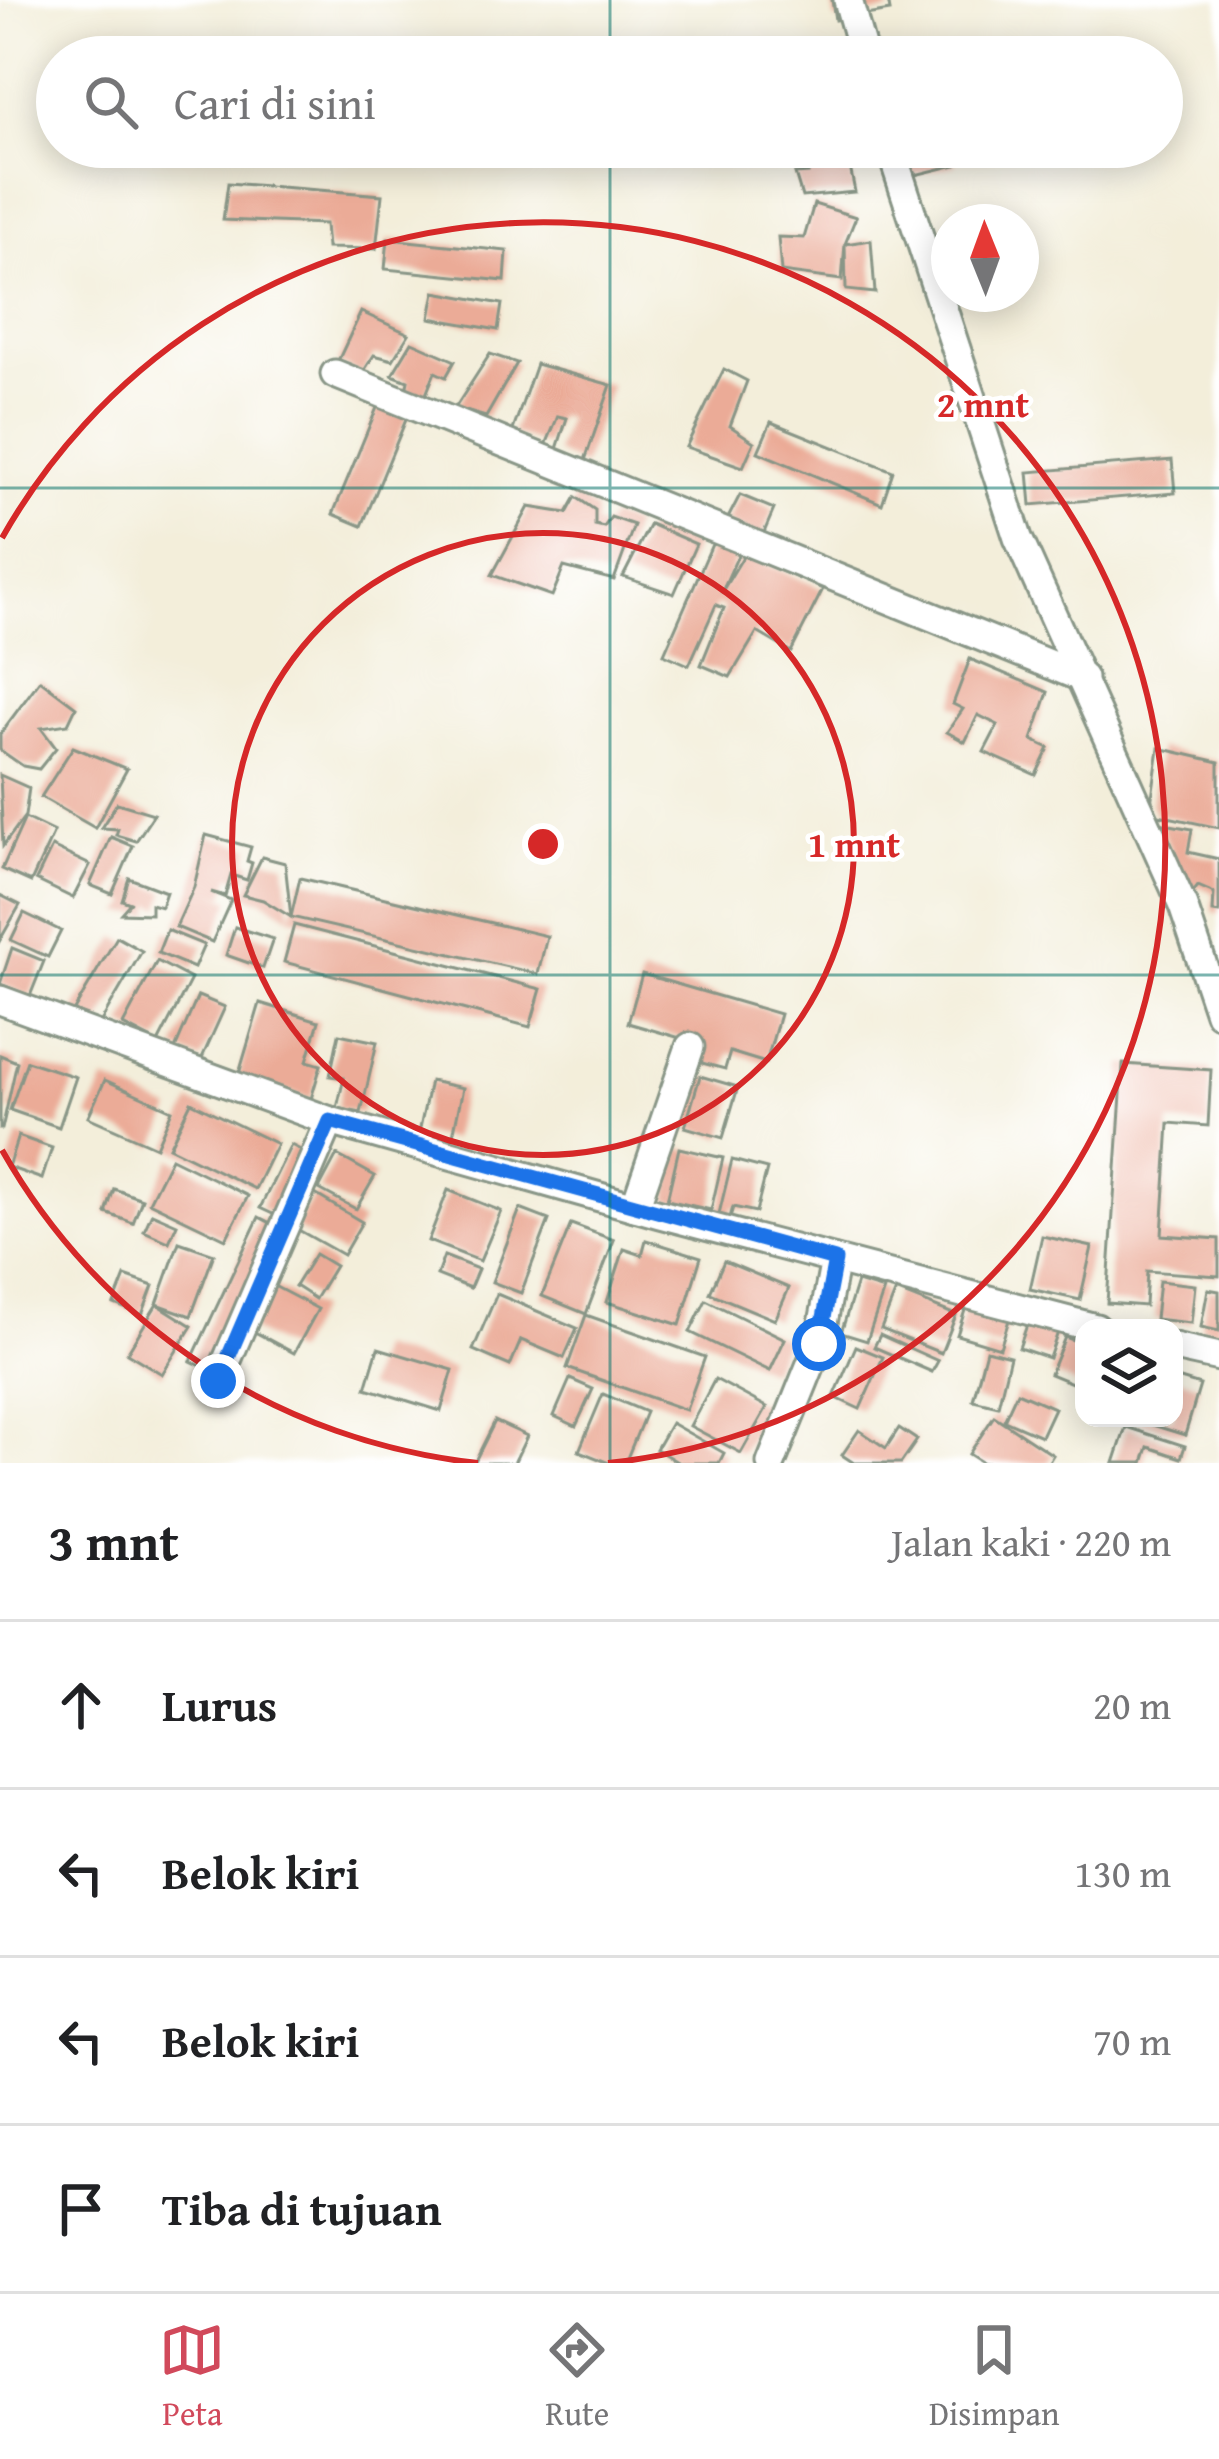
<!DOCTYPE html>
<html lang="id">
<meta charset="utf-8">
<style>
body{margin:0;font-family:"Gentium Book Plus",serif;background:#f6f6f6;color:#202124}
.controls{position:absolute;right:36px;bottom:36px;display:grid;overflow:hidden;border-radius:24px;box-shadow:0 6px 30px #0003}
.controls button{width:108px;height:108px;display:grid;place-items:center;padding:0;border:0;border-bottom:3px solid #e0e0e0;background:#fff;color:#202124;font:60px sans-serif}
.compass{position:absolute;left:931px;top:204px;width:108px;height:108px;border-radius:50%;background:#fff;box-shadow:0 6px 30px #0003;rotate:359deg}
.stop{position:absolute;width:36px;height:36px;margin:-27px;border:9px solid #1a73e8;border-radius:50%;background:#fff}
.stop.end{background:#1a73e8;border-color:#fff;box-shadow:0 3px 12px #0008}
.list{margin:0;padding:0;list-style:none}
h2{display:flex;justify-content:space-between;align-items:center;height:156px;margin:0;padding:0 48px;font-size:51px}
h2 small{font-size:39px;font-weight:400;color:#757577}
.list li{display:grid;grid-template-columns:78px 1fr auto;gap:36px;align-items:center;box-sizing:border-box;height:168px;padding:0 48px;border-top:3px solid #e0e0e0}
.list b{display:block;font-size:45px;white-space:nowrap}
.list em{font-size:39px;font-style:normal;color:#757577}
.icon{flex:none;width:66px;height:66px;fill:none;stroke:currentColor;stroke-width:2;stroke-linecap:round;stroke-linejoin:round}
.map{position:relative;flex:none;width:1219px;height:1463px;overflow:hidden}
.search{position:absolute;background:#fff;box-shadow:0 6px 30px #0003;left:36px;right:36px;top:36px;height:132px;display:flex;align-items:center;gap:30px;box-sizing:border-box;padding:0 42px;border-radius:66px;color:#757577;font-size:45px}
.sheet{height:828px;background:#fff}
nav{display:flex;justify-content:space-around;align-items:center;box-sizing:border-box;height:168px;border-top:3px solid #e0e0e0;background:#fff;font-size:33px;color:#757577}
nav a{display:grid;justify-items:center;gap:6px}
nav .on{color:#d1495b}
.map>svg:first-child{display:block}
</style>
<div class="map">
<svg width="1219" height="1463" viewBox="0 0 1219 1463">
<rect width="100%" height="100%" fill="#fff"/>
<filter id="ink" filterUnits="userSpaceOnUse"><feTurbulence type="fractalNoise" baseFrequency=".00833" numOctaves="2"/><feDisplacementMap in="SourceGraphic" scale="24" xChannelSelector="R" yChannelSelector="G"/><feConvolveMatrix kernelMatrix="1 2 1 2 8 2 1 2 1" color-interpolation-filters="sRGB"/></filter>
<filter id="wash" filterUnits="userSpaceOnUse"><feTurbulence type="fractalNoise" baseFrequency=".004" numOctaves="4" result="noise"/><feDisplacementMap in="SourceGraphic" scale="48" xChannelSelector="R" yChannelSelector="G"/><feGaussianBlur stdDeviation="2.7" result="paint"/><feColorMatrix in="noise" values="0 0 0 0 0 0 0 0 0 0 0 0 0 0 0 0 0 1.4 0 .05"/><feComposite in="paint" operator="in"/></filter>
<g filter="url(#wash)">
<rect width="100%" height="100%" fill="#f3eeda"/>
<g id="blocks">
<!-- building -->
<g fill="#ebab97">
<polygon points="832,0 888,0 890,11 835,20"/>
<polygon points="806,147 846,147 855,192 802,197 795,174 808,173"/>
<polygon points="901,147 949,147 956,165 911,176"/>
<polygon points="228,183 382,195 376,249 327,248 325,224 223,220"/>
<polygon points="814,204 856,217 845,244 871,240 875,293 846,290 845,244 842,280 781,272 778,237 804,238"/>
<polygon points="388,239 507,251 505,281 385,269"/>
<polygon points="435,292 502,304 498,330 430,318"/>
<polygon points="361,312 409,334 393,360 374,355 362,374 337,363"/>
<polygon points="412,342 455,361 446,377 435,372 425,397 406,391 408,381 392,375"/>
<polygon points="490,354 517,363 486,417 455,408"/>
<polygon points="536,364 611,385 583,466 556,452 567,418 558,416 546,445 512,433"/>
<polygon points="724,369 747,381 730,426 754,442 743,467 686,447"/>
<polygon points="381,398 410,410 362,526 333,514"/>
<polygon points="771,422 893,471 882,504 758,452"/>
<polygon points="1172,460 1175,493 1031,505 1028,472"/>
<polygon points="740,495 774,509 762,537 726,522"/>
<polygon points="576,497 595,510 595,525 604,527 611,517 634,525 614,580 564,567 552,596 492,575 529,507 567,513"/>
<polygon points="650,524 696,544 674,594 623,577"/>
<polygon points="717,533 743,544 721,593 744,555 823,589 791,652 757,632 730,677 701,665 724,608 716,605 689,665 664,654"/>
<polygon points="970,659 1048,692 1032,740 1049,748 1036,775 984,752 998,725 978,715 965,742 947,732 963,709 953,704"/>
<polygon points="40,680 76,707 68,724 41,728 56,748 39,769 23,766 0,750 0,734"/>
<polygon points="73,747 127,769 95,828 41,797"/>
<polygon points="1159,748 1219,762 1219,828 1154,814 1151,804"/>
<polygon points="0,775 29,788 25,816 3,846"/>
<polygon points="117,803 154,814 136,841 116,835 118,829 101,828"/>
<polygon points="25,818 54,832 31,882 2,869"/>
<polygon points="1159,823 1192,829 1188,852 1219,859 1219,913 1213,912 1214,893 1198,886 1190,896"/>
<polygon points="206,835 251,847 247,861 252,863 247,880 231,875 225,896 211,892 231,900 212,942 176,927 194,887"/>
<polygon points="111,837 133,846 112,894 90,885"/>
<polygon points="52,847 90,865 73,898 36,880"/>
<polygon points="262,857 285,863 291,917 263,900 243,895"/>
<polygon points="129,878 166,892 161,907 151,904 151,914 121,913 130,903 122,900"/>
<polygon points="300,878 547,936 538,974 291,917"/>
<polygon points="0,895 20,905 0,940"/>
<polygon points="24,913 61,931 48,957 11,940"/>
<polygon points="294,925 541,989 530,1027 284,962"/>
<polygon points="235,927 273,939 263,968 226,955"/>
<polygon points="167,930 204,945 194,968 158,953"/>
<polygon points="117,937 142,951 99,1025 74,1010"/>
<polygon points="12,948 44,961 30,996 0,984"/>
<polygon points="157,961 191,979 158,1043 123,1025"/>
<polygon points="642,974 780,1014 766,1063 730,1052 725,1069 702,1063 701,1044 628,1023"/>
<polygon points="198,996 225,1007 201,1060 175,1049"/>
<polygon points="260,1003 319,1021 307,1061 321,1065 311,1099 238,1077"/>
<polygon points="339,1034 377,1042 361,1113 337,1108 344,1078 330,1076"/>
<polygon points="0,1055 17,1062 2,1129 0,1129"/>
<polygon points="27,1061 76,1077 59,1127 10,1110"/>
<polygon points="1123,1064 1211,1070 1208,1126 1169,1123 1162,1235 1219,1239 1219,1276 1147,1271 1145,1306 1107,1303"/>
<polygon points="700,1076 738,1087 723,1138 685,1127"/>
<polygon points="105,1080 172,1110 156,1147 88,1117"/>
<polygon points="430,1081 463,1088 452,1140 419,1133"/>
<polygon points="191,1102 277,1144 255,1189 169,1147"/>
<polygon points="18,1136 52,1148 42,1179 8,1167"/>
<polygon points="291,1145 306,1153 275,1215 260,1208"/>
<polygon points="679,1148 723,1158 711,1210 667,1200"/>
<polygon points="337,1155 375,1176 356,1209 319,1189"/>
<polygon points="171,1158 248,1196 226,1239 149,1202"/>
<polygon points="732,1160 767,1169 756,1212 733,1207 729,1221 718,1218"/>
<polygon points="114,1189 142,1199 133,1223 106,1213"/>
<polygon points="448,1190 501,1211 480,1261 428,1241"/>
<polygon points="315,1194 362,1222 343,1255 295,1228"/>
<polygon points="520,1209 549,1220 521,1293 492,1282"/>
<polygon points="152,1213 177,1224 169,1242 144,1231"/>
<polygon points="259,1217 278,1227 210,1370 191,1361"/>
<polygon points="571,1224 614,1240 586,1314 542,1296"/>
<polygon points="1042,1236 1092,1247 1080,1300 1030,1289"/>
<polygon points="646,1240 701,1257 680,1325 607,1302 624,1249 642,1255"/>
<polygon points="179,1242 214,1254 191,1316 157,1304"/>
<polygon points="315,1254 335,1266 315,1299 295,1286"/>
<polygon points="444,1256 478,1269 470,1288 437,1275"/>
<polygon points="724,1261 789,1288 775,1320 710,1293"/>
<polygon points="125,1276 153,1286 142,1315 114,1304"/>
<polygon points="1159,1281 1195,1285 1191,1323 1155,1319"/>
<polygon points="857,1282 884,1290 867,1341 841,1333"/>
<polygon points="274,1286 318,1309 294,1353 251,1330"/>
<polygon points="1208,1289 1219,1291 1219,1331 1201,1327"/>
<polygon points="896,1291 956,1315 941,1353 881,1329"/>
<polygon points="497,1294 577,1328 564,1358 521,1340 510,1366 473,1350"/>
<polygon points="706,1300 785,1339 770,1371 690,1332"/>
<polygon points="157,1304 192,1326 162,1374 127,1353"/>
<polygon points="966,1307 1009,1320 1000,1348 957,1335"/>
<polygon points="586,1315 705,1357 686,1410 567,1368"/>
<polygon points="1028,1322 1058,1332 1049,1358 1019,1348"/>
<polygon points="880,1335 938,1361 932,1372 874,1347"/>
<polygon points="1065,1337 1084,1344 1084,1388 1050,1374"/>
<polygon points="856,1346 883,1357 860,1409 834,1397"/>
<polygon points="378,1348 453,1370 441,1411 366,1388"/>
<polygon points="986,1350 1010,1356 998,1406 973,1400"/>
<polygon points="1174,1377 1200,1385 1185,1435 1133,1419 1174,1418"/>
<polygon points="570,1379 593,1389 576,1426 554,1416"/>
<polygon points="715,1379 767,1407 741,1453 690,1426"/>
<polygon points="1017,1392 1054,1408 1041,1436 1004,1420"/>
<polygon points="603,1394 646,1412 625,1463 609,1463 579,1451"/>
<polygon points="994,1416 1053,1455 1048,1463 983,1463 969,1454"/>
<polygon points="495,1421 527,1436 514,1463 474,1463"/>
<polygon points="671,1423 724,1453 719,1463 679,1463 656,1449"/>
<polygon points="1126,1427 1185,1446 1181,1458 1148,1447 1143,1463 1114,1463"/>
<polygon points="899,1428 917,1440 901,1463 854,1463 842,1455 859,1430 886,1448"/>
</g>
</g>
</g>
<g filter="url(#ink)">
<use href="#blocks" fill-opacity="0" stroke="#899687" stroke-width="3"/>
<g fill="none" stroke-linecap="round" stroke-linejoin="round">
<!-- minor casing -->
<g stroke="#899687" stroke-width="33">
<g id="minor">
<polyline points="848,0 864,57"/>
<polyline points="890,147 1018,538 1183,906 1219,1013"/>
<polyline points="335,374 1083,678"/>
<polyline points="0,1000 330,1121 660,1214 1096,1328"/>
<polyline points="635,1207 690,1047"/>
<polyline points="1174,1347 1219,1357"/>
<polyline points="218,1381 330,1121"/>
<polyline points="771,1463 819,1344 835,1260"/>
</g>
</g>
<!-- minor -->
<use href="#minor" stroke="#fff" stroke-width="27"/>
</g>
</g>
<g fill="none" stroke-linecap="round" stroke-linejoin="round" filter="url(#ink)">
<!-- route -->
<polyline stroke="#1a73e8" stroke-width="15" points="218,1381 330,1121 835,1260 819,1344"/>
</g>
<!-- grid -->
<path fill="none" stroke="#0f766e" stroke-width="3" stroke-opacity="0.55" d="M610 0V57M610 147V1463M0 488H1219M0 975H1219"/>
<!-- distance rings -->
<g fill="none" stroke="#d62828" stroke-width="6">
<circle cx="543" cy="844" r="311"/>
<path d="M478 1463A622 622 0 0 1 2 1150M2 538A622 622 0 1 1 608 1463"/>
</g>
<circle cx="543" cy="844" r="18" fill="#d62828" stroke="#fff" stroke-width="6"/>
<g font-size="36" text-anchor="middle" font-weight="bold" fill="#d62828" stroke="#fff" stroke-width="9" stroke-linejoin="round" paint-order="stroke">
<text x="983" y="417">2 mnt</text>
<text x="854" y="857">1 mnt</text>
</g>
</svg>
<div class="controls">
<button><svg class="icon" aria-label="layers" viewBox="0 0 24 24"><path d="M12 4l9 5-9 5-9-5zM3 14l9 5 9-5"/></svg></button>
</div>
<svg class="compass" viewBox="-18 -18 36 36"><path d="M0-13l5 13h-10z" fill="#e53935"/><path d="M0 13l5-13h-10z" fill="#757577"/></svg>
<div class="stop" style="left:819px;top:1344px"></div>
<div class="stop end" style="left:218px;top:1381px"></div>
<div class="search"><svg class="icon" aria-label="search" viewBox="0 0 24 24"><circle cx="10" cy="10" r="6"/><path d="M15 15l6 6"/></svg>Cari di sini</div>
</div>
<section class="sheet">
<h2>3 mnt<small>Jalan kaki · 220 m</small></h2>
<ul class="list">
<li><svg class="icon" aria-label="ahead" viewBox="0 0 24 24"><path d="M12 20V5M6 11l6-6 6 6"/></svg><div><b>Lurus</b></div><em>20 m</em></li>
<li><svg class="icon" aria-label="left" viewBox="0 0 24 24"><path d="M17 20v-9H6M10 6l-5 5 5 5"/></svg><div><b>Belok kiri</b></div><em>130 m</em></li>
<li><svg class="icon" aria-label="left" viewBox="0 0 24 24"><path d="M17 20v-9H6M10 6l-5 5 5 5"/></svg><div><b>Belok kiri</b></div><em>70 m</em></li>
<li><svg class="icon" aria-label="arrive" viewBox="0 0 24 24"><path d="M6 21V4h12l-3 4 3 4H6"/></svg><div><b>Tiba di tujuan</b></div></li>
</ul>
</section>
<nav>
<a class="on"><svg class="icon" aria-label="map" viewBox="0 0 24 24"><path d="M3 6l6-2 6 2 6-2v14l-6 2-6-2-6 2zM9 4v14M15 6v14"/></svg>Peta</a>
<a><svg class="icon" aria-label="directions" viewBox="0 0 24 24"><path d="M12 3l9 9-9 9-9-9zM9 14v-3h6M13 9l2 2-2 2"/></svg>Rute</a>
<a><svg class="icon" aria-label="saved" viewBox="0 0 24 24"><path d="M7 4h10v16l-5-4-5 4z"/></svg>Disimpan</a>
</nav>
